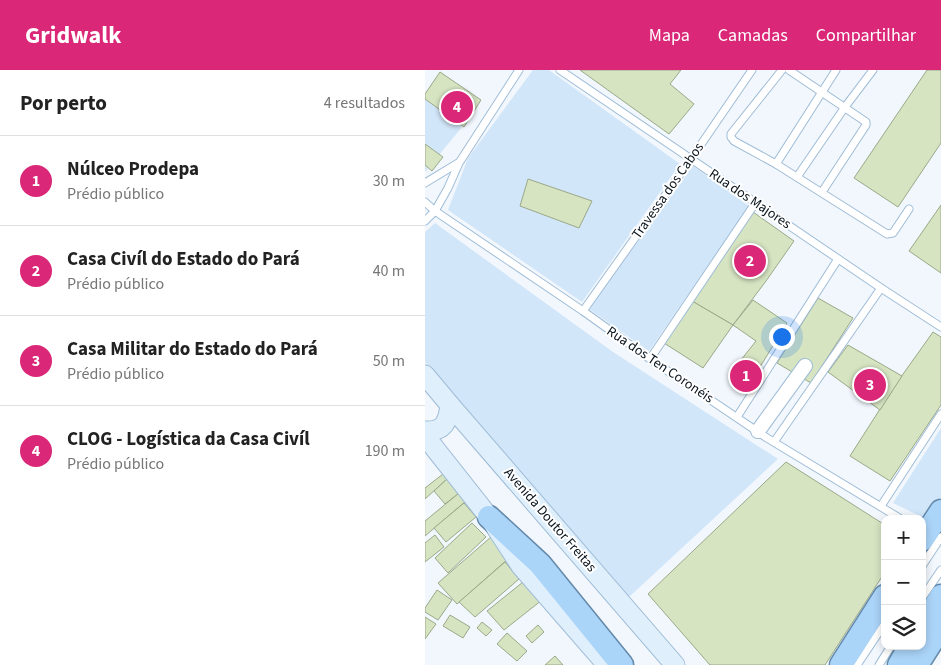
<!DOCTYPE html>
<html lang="pt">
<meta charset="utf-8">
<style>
body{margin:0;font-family:"Source Sans 3",sans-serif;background:#f6f6f6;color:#222}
.controls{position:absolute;right:15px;bottom:15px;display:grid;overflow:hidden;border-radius:10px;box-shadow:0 2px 8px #0003}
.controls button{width:45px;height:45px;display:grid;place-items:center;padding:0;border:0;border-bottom:1px solid #e0e0e0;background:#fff;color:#222;font:25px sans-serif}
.you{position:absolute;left:356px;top:266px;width:18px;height:18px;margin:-12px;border:4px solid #fff;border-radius:50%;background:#1a73e8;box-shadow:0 0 0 8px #1a73e833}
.badge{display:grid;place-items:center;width:32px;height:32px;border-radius:50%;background:#db2777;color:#fff;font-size:16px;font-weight:700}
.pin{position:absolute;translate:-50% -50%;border:2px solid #fff;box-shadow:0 1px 5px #0006}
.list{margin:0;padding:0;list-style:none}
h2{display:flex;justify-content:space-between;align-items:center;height:65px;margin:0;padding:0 20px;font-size:21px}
h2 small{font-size:16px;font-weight:400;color:#767676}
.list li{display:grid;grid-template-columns:32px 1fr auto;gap:15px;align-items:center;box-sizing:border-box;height:90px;padding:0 20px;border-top:1px solid #e0e0e0}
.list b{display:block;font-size:19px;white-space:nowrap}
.list p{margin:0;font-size:16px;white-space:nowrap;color:#767676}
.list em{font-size:16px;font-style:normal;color:#767676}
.icon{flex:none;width:28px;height:28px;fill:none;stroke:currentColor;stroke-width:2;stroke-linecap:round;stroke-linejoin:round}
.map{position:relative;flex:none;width:516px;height:595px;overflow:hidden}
header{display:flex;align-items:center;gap:30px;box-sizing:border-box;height:70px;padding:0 25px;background:#db2777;color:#fff}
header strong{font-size:24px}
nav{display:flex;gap:28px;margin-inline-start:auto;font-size:18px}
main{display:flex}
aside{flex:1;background:#fff}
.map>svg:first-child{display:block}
</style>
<header>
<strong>Gridwalk</strong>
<nav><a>Mapa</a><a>Camadas</a><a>Compartilhar</a></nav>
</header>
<main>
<aside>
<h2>Por perto<small>4 resultados</small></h2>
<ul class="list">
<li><span class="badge">1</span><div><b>Núlceo Prodepa</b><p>Prédio público</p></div><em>30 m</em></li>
<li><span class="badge">2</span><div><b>Casa Civíl do Estado do Pará</b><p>Prédio público</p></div><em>40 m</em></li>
<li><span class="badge">3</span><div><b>Casa Militar do Estado do Pará</b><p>Prédio público</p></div><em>50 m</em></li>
<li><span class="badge">4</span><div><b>CLOG - Logística da Casa Civíl</b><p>Prédio público</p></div><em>190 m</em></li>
</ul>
</aside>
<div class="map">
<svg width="516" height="595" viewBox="0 0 516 595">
<rect width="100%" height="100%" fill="#f1f7fd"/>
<!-- green -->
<g fill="#d2e6f9">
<polygon points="108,0 124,0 255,94 157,232 23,140 43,88"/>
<polygon points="0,29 37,57 0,102"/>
<polygon points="268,96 324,136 224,281 164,239"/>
<polygon points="10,153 188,282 353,389 203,528 80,391 0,292 0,162"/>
<polygon points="516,358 516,427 501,449 468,433"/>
</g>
<!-- building -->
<g fill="#d6e4c2" stroke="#9ba888">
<polygon points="155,0 256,0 245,14 269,34 244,64"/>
<polygon points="502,0 516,0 516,73 473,137 429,108"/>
<polygon points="15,2 56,30 39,57 0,29 0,24"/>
<polygon points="0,74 18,87 7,101 0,95"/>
<polygon points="103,109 167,131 154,158 95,136"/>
<polygon points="516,135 516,203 484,181"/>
<polygon points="328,142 369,171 341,211 308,255 267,231"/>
<polygon points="393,228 428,248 386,313 352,293"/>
<polygon points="328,230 362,253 322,318 304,305 331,271 308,255"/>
<polygon points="267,231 308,255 278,298 239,273"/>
<polygon points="508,262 516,267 516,335 465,411 425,386 471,314"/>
<polygon points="423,275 477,306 455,340 403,302"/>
<polygon points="361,392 460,455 460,502 400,595 285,595 223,524"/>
<polygon points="18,404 22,409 0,429 0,418"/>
<polygon points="22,409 34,423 20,434 9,421"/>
<polygon points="34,423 41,431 0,466 0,451"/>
<polygon points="39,433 51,447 21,472 9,458"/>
<polygon points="47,453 61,467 23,503 10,488"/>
<polygon points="10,465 19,477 0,492 0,473"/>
<polygon points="66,467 84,488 32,534 13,513"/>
<polygon points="80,492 94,509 50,547 34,532"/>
<polygon points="98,512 117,530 79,560 62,541"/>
<polygon points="12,520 27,530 13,550 0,542 0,538"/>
<polygon points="25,545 45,557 38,568 18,556"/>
<polygon points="0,547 11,554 0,569"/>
<polygon points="57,552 67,560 61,566 52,558"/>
<polygon points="113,555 119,562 107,573 101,566"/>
<polygon points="82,563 102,581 92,591 72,574"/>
<polygon points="130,586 138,595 120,595"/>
</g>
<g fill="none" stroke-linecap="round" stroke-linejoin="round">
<!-- service casing -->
<g stroke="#9fbcd6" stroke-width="9">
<g id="service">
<polyline points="135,0 456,218 516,257"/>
<polyline points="364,0 441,52 441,55 397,122"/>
<polyline points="411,0 351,94 462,164 468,163 484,139"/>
<polyline points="351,94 309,71 306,67 306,64 357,0"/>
<polyline points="372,107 420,37 448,0"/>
<polyline points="0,113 33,93"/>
<polyline points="0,132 10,141 158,241 225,289 342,368 476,449"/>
<polyline points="0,151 10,141 23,118 34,93 94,0"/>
<polyline points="158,241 266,89 327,0"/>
<polyline points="225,289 331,132"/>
<polyline points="312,347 413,189"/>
<polyline points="349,372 456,218"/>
<polyline points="456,436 516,344"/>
<polyline points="497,496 516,467"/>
<polyline points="497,528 516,500"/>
<polyline points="432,595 460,553"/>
<polyline points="454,595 466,576"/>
</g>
</g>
<!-- minor casing -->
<g stroke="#9fbcd6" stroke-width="16">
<polyline id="minor" points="333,361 380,296"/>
</g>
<!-- secondary casing -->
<g stroke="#9fbcd6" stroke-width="21">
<g id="secondary">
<polyline points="0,305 25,335 250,595"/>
<path d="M0 361C19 362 23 352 25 335"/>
<polyline points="0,366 64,447 96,496 182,595"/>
</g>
</g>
<!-- trunk casing -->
<g stroke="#6489aa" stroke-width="25">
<g id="trunk">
<polyline points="64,447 115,494 197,595"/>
<polyline points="497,470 516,441"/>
<polyline points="497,557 516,526"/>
<polyline points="416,595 460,526"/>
<polyline points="474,595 485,576"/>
<polyline points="492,595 516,557"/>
</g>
</g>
<!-- service -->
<use href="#service" stroke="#fff" stroke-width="7"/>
<!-- minor -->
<use href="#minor" stroke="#fff" stroke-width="14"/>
<!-- secondary -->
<use href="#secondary" stroke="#dfeffc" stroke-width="19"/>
<!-- trunk -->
<use href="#trunk" stroke="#aad4f8" stroke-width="22"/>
</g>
<g text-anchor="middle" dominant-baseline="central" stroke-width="4" stroke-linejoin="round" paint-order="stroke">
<!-- street labels -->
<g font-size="14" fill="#08131c" stroke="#fff">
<text transform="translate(243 121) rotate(-55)">Travessa dos Cabos</text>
<text transform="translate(325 129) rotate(34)">Rua dos Majores</text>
<text transform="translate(235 295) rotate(34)">Rua dos Ten Coronéis</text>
<text transform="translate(125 450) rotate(49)">Avenida Doutor Freitas</text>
</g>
</g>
</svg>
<div class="controls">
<button>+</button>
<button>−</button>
<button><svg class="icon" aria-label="layers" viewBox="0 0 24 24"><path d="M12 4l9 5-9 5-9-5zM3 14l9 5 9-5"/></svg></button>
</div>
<div class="you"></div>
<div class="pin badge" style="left:321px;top:306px">1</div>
<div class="pin badge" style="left:325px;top:191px">2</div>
<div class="pin badge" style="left:445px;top:315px">3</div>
<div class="pin badge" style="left:32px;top:37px">4</div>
</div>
</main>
